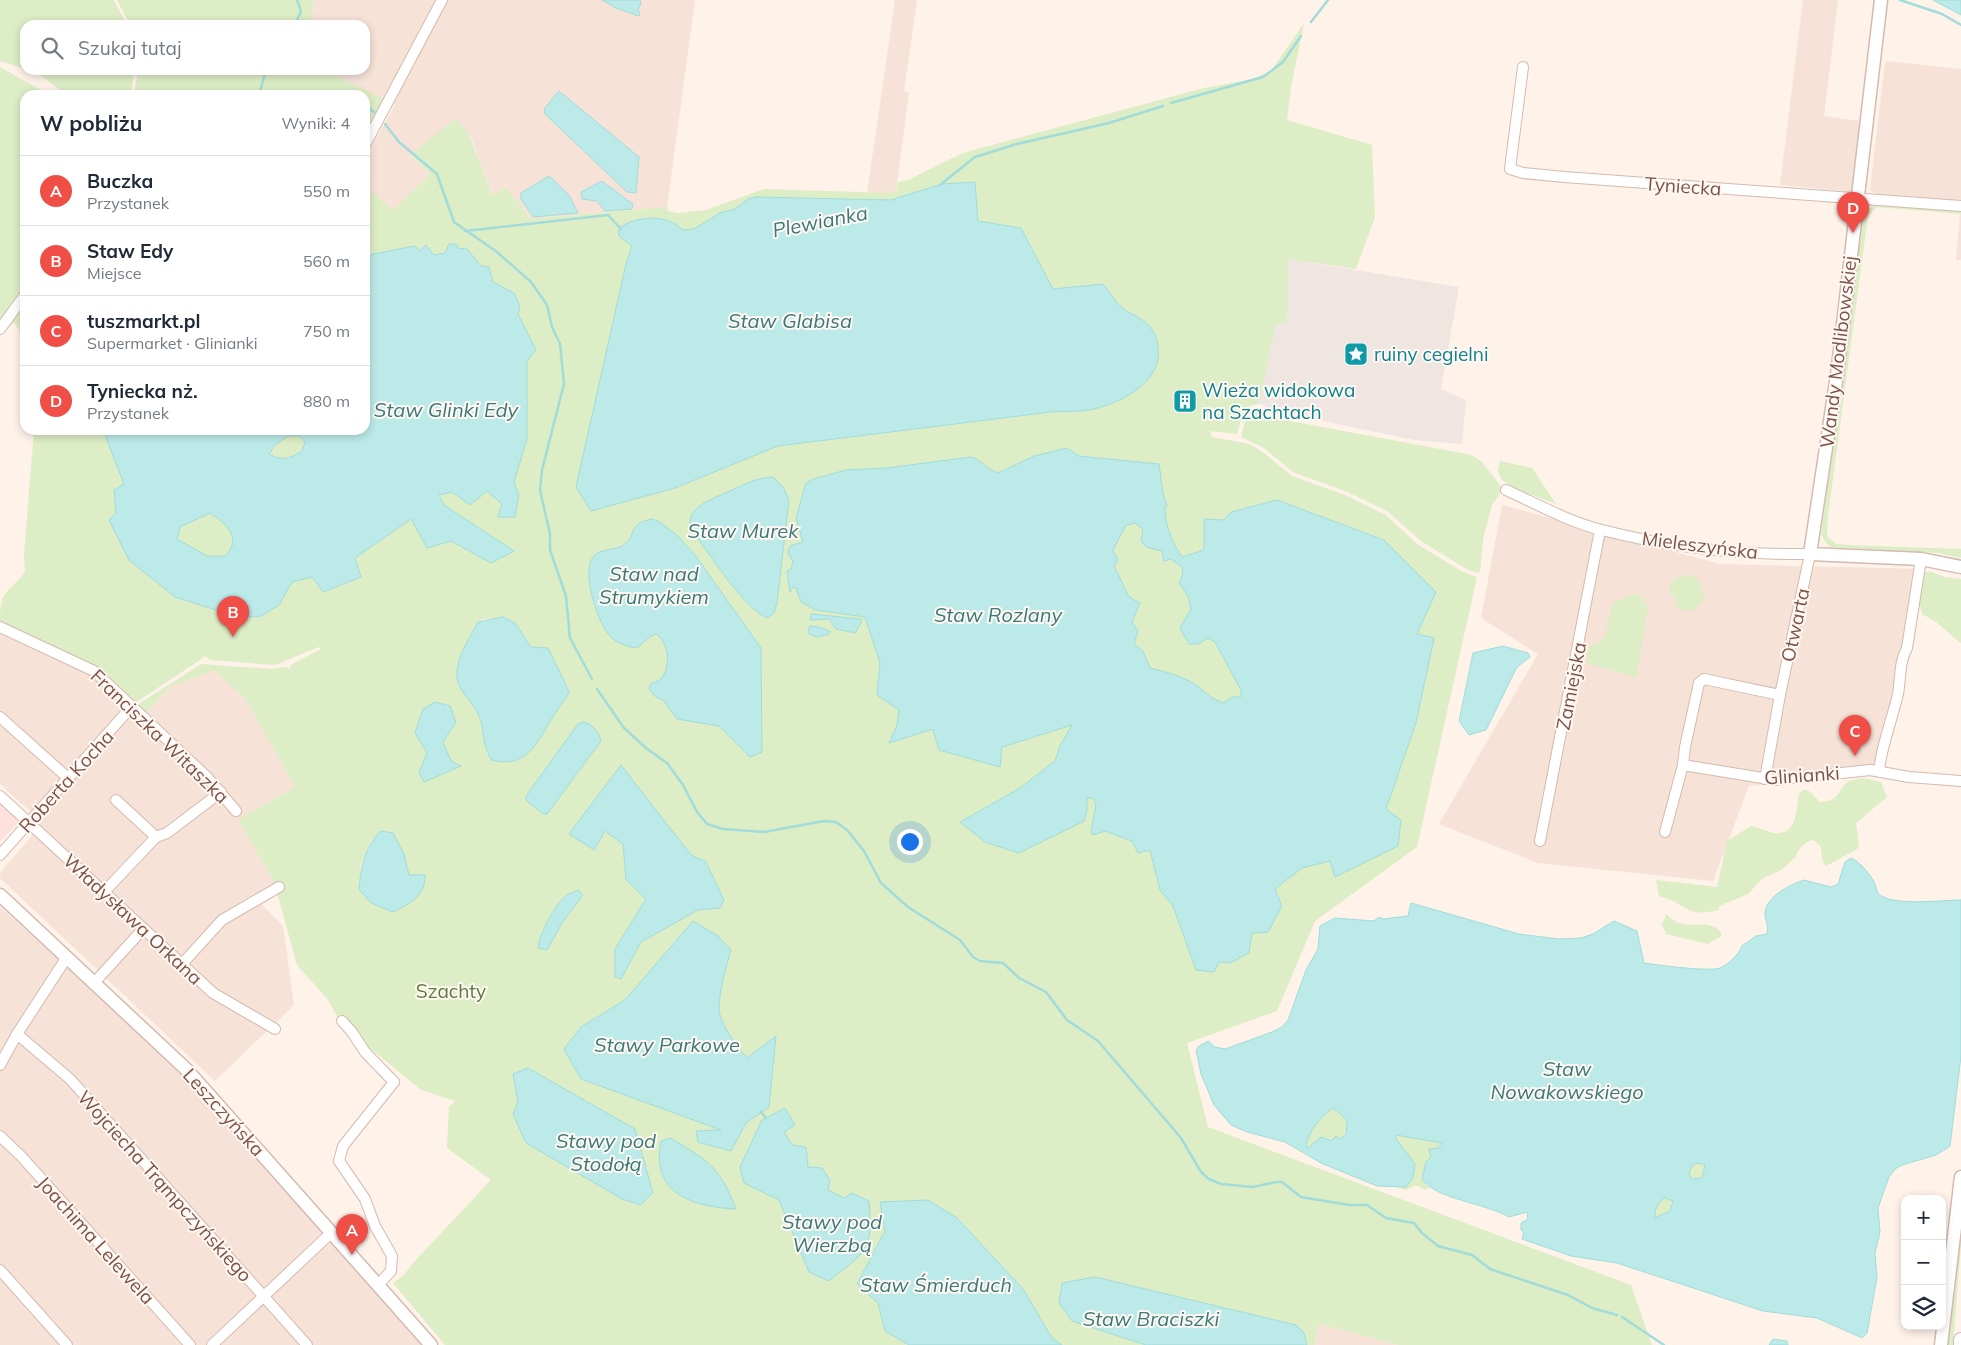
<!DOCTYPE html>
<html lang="pl">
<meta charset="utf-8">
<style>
body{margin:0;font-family:Mulish,sans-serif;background:#f2f2f3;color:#1f2937}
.controls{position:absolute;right:15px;bottom:15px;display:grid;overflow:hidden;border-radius:10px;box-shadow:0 2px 8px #0003}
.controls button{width:45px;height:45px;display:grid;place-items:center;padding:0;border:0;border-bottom:1px solid #e0e1e3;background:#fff;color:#1f2937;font:25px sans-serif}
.you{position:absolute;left:909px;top:841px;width:18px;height:18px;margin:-12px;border:4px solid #fff;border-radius:50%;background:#1a73e8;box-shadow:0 0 0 8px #1a73e833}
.badge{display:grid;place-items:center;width:32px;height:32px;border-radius:50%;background:#ef4f47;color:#fff;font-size:16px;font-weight:700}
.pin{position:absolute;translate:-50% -41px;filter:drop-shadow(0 1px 2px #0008)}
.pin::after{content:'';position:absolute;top:26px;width:18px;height:15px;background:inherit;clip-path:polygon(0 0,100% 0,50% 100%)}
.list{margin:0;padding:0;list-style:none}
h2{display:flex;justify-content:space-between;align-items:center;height:65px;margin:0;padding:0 20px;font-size:21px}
h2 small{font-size:16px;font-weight:400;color:#747a83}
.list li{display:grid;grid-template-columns:32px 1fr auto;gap:15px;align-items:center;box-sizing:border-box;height:70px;padding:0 20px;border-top:1px solid #e0e1e3}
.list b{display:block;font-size:19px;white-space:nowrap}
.list p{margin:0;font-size:16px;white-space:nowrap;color:#747a83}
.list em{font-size:16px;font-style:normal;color:#747a83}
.icon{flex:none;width:28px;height:28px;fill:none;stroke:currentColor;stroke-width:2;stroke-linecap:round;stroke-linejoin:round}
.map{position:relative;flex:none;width:1961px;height:1345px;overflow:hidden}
.search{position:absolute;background:#fff;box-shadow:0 2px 8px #0003;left:20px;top:20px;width:350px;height:55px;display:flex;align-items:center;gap:12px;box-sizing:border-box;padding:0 18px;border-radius:15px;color:#747a83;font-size:19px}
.panel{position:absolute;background:#fff;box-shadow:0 2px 8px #0003;left:20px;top:90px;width:350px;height:345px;border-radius:15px}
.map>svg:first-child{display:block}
</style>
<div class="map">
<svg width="1961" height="1345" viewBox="0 0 1961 1345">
<rect width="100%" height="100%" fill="#fef2e9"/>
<!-- residential -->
<g fill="#f6e2d7">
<polygon points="314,0 695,0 667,207 529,219 506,187 493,196 470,135 411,156 430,174 393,210 365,185 365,159 395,105 324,70 365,70 365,25 309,25"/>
<polygon points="895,0 917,0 904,91 909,92 896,191 890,193 867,193"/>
<polygon points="1803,0 1838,0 1824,116 1859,121 1855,192 1780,185"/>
<polygon points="1885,61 1961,69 1961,202 1876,194 1870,190"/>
<polygon points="1960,214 1961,214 1961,260 1956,260"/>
<polygon points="1502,505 1720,564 1923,569 1874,776 1749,786 1713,881 1538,863 1439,824 1538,654 1481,618"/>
<polygon points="0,633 20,640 92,674 146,713 170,687 215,670 247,701 295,787 238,820 274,882 262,905 283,926 294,1005 215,1081 0,878 0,873 36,831 32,813 0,784"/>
<polygon points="0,907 174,1063 423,1345 0,1345"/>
<polygon points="1319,1324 1399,1345 1314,1345"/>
</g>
<!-- commercial -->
<polygon fill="#fee0dc" points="0,803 20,821 0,842"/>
<!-- industrial -->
<polygon fill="#efe6e2" points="1288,259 1459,287 1441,389 1466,400 1462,444 1414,440 1280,412 1256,402"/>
<!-- green -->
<g fill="#ddedc5" fill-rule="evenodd">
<polygon points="0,0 114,0 127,25 25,25 25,69 0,61"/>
<polygon points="117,0 314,0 309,25 130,25"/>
<path d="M1304 23 1291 87 1287 120 1372 145 1375 217 1356 269 1288 259 1287 320 1277 325 1273 335 1259 404 1249 406 1243 413 1237 434 1211 431V437L1250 444 1264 453 1292 476 1345 495 1386 515 1417 544 1463 572 1477 577 1417 847 1315 921 1277 1011 1187 1043 1208 1127 1631 1285 1652 1345H1399L1319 1324 1314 1345H445L393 1283 404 1275 413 1263 491 1180 447 1148 449 1107 455 1101 421 1090 342 1025 328 1000 297 965 274 882 238 820 295 787 247 701 215 670 170 687 146 713 137 705 201 664 270 669 286 667 289 669 292 664 321 649 319 647 275 665 209 660 206 656 135 703 112 682 0 623C0 588 6 596 25 572L24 554 34 430H365V185L393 210 430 174 411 155 456 118 469 135 493 196 506 187 530 219 667 207 668 211 678 213 706 210 764 189 890 193 896 191 898 182 908 180 961 154 981 148 1204 88 1252 79 1271 71ZM483 619H490L523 634 531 647 548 649 561 678 569 688 566 698 522 758C507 766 500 762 487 753L479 716 457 670 475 627ZM456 722 443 742 451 761 460 767 419 773 427 753ZM670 830 691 855 706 862 714 880 720 908 698 910 641 942 621 979 632 924 646 899 626 880 623 844 605 831ZM371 840 404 854 409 875H425L359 889 361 866ZM567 895H583L562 923 547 950 538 948C540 929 554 909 567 895Z"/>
<polygon points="0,67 50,95 25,95 25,290 0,323"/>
<polygon points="28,70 134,70 131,95 67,95 43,77"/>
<polygon points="138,70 324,70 384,99 373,116 365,135 365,95 134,95"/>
<polygon points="1871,204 1961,210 1961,214 1877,207 1868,216 1828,516 1827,536 1836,544 1848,545 1961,549 1961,558 1938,553 1831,547 1826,543 1821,534 1847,350 1863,213 1872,206"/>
<polygon points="25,300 25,337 14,323 0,334"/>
<polygon points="1258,412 1268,417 1472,455 1482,462 1503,489 1492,505 1483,539 1480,571 1478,573 1468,570 1421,541 1387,511 1347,492 1293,472 1264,448 1241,437 1246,417"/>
<polygon points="1500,461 1532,468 1556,504 1514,488 1502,480 1498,471"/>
<path d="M1924 572H1932L1944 577 1961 579V643C1947 633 1939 621 1923 615 1916 601 1920 585 1924 572Z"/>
<path d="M1687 575 1696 577 1702 588 1704 600 1695 610 1685 611 1678 608 1675 597 1669 592C1670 580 1676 576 1687 575Z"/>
<path d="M1633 594H1639L1648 606 1637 677 1588 664C1582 643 1596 647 1605 637L1612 604Z"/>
<path d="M1864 778 1881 782 1887 797 1856 823 1859 848 1826 866 1823 862 1820 845 1812 840C1804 843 1798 848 1796 857L1781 870 1762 879 1748 894 1719 906V910C1683 918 1689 904 1659 896L1656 880 1717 887 1727 841 1751 826C1759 827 1767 832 1774 833 1798 836 1796 808 1799 794L1803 790 1809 791 1820 802C1840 802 1838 788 1848 782 1852 779 1859 779 1864 778Z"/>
<path d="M1666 914C1670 917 1674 922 1679 923 1694 928 1716 918 1722 936L1708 944 1666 934 1662 925Z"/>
<path d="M1333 1108 1347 1120C1346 1139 1341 1145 1321 1137L1308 1148 1306 1146C1309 1131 1320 1118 1333 1108Z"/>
<polygon points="1396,1135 1443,1143 1431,1158 1426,1185 1429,1188 1425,1190 1415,1185 1406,1190 1392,1186 1406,1187 1405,1151 1396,1139"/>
<polygon points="1699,1163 1705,1165 1702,1178 1691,1179 1689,1173 1693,1164"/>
<path d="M1665 1198 1674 1201 1670 1211 1655 1218C1654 1210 1658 1201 1665 1198Z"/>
<polygon points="1961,1213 1961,1245 1953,1345 1946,1345"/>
</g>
<!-- water -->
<g fill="#bbeae8" stroke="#a1dcdb" fill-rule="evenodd">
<polygon points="602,0 640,0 641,3 638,10 640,15 638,16 616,8"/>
<polygon points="1933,0 1961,0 1961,15"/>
<polygon points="559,91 639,157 636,193 627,192 545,114 544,109"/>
<polygon points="549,176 569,195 578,213 533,217 521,199 521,193"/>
<polygon points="602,181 633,204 632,209 605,211 597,201 582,199 581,192"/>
<path d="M975 182 978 221 1021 228 1053 289 1103 284C1109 291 1115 302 1123 308 1132 316 1147 319 1153 331 1175 375 1126 403 1089 410 1077 412 1064 411 1051 412L778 446 675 488 591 511 576 487 626 264 632 246 619 236V228C637 216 666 213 683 230L694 229 720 213 735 209 748 199 756 197 891 200 942 184Z"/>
<path d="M449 244H456L459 249 466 248 481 266 489 267 493 282 514 293 520 306 518 314 536 350 527 361V439L514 482 519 495 515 517H498L502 504 487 491 470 505 452 492 439 495 444 505 514 551 491 563 451 541 427 548 411 519 355 558 361 577 323 592 312 577 292 582 279 605 261 616 241 618 175 597 129 560 109 520 116 513 114 490 124 484 103 430H365V259L373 254 415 246 419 251 426 245 434 255 445 253ZM288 436H300L305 442 302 451C291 458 282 462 269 454L275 445ZM210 513C226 523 243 539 225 556H207L177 539 180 527Z"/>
<path d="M1067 448 1079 456 1159 464 1163 493 1167 506 1165 507C1165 526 1171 540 1182 557L1204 550V519L1224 520 1231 512 1277 500 1384 540 1436 592 1417 634 1434 638 1416 723 1386 809 1401 820 1398 846 1335 877 1330 861 1302 868 1275 889 1282 906 1268 932 1252 933 1249 953 1230 963 1219 962 1214 972 1196 970 1173 906 1160 890 1150 850 1138 853 1132 841 1105 831 1093 835 1091 832 1096 804 1093 798H1087V811L1084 821 1019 853 985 842 960 822 1020 788 1055 761 1060 746 1072 725 1002 747 1000 767 939 750 933 729 889 743 897 725 899 710 877 695 880 663 865 617 816 610 801 602 796 588 793 587 790 592 787 571 791 569 793 561 788 553 790 546 803 542 796 518 806 483 813 479 846 470 887 468 971 457C982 460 987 470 998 473L1034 456ZM1135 523 1143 529 1141 541 1146 547 1162 551 1164 561 1171 559 1182 567 1183 574 1179 583 1188 596 1191 609 1180 628 1189 644H1198L1208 638 1215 642 1241 690V697H1232L1224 703C1212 699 1211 697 1201 689 1189 678 1167 672 1150 668L1143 651 1134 644 1138 631 1132 622 1140 603 1129 597 1114 566 1118 560 1113 550 1126 525Z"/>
<path d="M773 477 783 487 789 500 777 603 774 613 768 618C745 611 710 553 693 533 680 508 713 499 730 491 748 483 752 479 773 477Z"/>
<path d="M651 519 658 521 677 535 695 555 761 648 762 752 750 757 719 726 677 719 663 700 656 697 649 689 650 685C653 682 658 682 661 679 671 669 669 641 656 634L651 636 637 648C627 647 616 643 609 635 598 622 580 571 594 556 601 548 617 551 625 544 637 534 627 525 651 519Z"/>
<polygon points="811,614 861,619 861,623 855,633 836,629 829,619 810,620"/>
<path d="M503 617 515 623 531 647 548 648 569 691C567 699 559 706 555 714 538 739 529 770 492 760 482 747 485 731 479 716 475 705 465 697 460 687 449 668 469 639 478 622Z"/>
<polygon points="810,626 819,627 831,632 827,635 816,637 808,633"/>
<polygon points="1503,646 1528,653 1530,657 1517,667 1486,730 1469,735 1459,721 1473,653"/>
<polygon points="435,702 450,706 456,722 443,742 451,761 461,766 424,782 419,773 427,753 415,733 423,709"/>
<path d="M583 722C591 723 600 733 601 741L547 814H543L526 800V796L578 724Z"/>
<polygon points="621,765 691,855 706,862 724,900 720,908 698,910 641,942 621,979 615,977 615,949 646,899 626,880 623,844 605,831 594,850 569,834"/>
<path d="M381 831 393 833 404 854 409 875H425C426 895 410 904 393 912L371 903 359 889C361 867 365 846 381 831Z"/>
<path d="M1851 858C1859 861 1870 874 1874 882 1876 885 1876 890 1878 893 1889 907 1943 900 1961 900V1056L1950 1146 1936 1155 1902 1165 1895 1169 1889 1177 1878 1208 1880 1232 1875 1253 1877 1277 1867 1333 1862 1338 1817 1318 1763 1311 1617 1263 1571 1256 1522 1239 1524 1232 1521 1230V1223L1528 1219 1527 1212 1509 1217C1485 1203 1435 1199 1422 1179L1426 1162 1431 1157 1429 1149 1438 1148 1442 1143 1396 1135V1139L1415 1164 1413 1178 1406 1187 1377 1186 1321 1163 1285 1142 1247 1132 1231 1125 1214 1105 1201 1074 1196 1050 1199 1046 1208 1041 1215 1047 1225 1049 1272 1032 1282 1027 1288 1020 1306 970 1318 949 1320 926 1335 918 1374 921 1379 917 1383 919 1408 916 1411 903 1519 934 1559 939 1581 938 1593 934 1614 921 1637 931 1644 963C1658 965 1708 972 1720 968 1727 966 1740 953 1742 946L1756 936 1767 934C1769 926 1766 923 1765 915 1764 897 1790 885 1804 880L1831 887 1838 884 1845 862ZM1333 1108 1347 1120 1346 1134 1341 1139 1336 1136 1332 1141 1321 1137 1308 1148 1306 1146C1309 1131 1320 1117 1333 1108ZM1699 1163 1705 1165 1702 1178 1691 1179 1689 1173 1693 1164ZM1665 1198 1673 1201 1670 1211 1655 1218C1654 1210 1658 1201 1665 1198Z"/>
<path d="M578 890 583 895 562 923 547 950 538 948C539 935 555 903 567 895 570 893 575 892 578 890Z"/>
<path d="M693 921 718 936 731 950C727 963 716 1002 720 1015 725 1031 736 1045 747 1058L776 1036 769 1107 746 1123 731 1151 698 1142 696 1131 721 1130 581 1079 564 1049 581 1027 625 1000Z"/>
<polygon points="528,1068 635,1129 653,1193 641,1205 622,1199 526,1143 513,1114 518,1102 513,1074"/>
<path d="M785 1108 795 1125 784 1132 792 1145 806 1147 808 1167 822 1168 830 1180 828 1190 844 1198 852 1193 869 1201C873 1252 867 1250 829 1281L809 1272 779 1200 744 1183 740 1167 762 1120Z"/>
<path d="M670 1138C709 1161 719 1166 736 1209 694 1207 650 1194 661 1141Z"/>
<polygon points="928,1200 957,1218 1023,1289 1052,1338 1062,1345 909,1345 885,1331 878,1303 857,1284 885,1231 880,1202"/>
<polygon points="1095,1277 1296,1325 1304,1333 1307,1345 1146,1345 1072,1321 1059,1303 1062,1283"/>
<polygon points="1773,1339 1787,1341 1788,1345 1769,1345"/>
</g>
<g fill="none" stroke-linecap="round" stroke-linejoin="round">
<!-- stream -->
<g stroke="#a1dcdb" stroke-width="2.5">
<polyline points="1900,0 1942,14 1961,25"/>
<polyline points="1311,22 1328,0"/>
<polyline points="295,25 301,11 297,0"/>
<polyline points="259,95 266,70"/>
<polyline points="1171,103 1263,77 1283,62 1301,36"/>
<polyline points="365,106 374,112"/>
<polyline points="385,124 399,142 437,174 454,222 497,252 531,282 547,305 552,327 560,344 564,384 542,470 540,490 550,534 550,550 566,596 570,638 592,679"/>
<polyline points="940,185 975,157 1017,144 1109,123 1163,106"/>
<polyline points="465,231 608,215 621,229"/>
<polyline points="597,689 624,728 646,748 667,763 683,785 697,812 707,824 723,829 764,832 824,821 836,822 847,830 864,851 881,883 908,907 960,940 973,957 980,961 1003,963 1019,978 1046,992 1067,1020 1098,1041 1181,1138 1201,1172 1209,1179 1221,1184 1253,1187 1276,1182 1282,1182 1301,1197 1349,1205 1367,1205 1386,1218 1414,1223 1422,1233 1438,1246 1472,1255 1490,1269 1568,1295 1592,1308 1617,1315"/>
<polyline points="761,1112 766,1118"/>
<polyline points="1622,1317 1664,1345"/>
</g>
<!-- minor casing -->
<g stroke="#d4bab0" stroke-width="12">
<g id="minor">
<polyline points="1523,67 1510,169 1523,173 1564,177 1961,206"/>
<polyline points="365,145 442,0"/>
<polyline points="0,329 25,295"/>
<path d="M1506 490C1537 504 1569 522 1602 530 1672 548 1738 555 1810 554L1780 695 1765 779"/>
<polyline points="0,627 94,671 207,777 236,811"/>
<polyline points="0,717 69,779"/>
<polyline points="1683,765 1685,747 1699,683 1704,679 1780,695"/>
<path d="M1879 770C1882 744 1892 720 1898 694 1901 677 1899 663 1907 648L1921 559"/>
<polyline points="0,796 213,993 275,1029"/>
<polyline points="116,800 156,837"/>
<polyline points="1665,832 1683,765 1775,780 1870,770 1909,777 1961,781"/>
<polyline points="1540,841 1600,530"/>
<polyline points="0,855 132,706"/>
<polyline points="104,892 156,837 167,833 221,792"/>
<polyline points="182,964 222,920 279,887"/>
<polyline points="94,983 143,929"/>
<polyline points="342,1021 352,1032 365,1052 394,1082 343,1146 339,1161 365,1199 375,1226 392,1256 391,1271 378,1285"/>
<polyline points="17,1034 70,1079 307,1345"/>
<polyline points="0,1065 17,1034 67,957"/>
<polyline points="0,1136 21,1156 190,1345"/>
<polyline points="0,1270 67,1345"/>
<polyline points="212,1345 332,1232"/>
</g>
</g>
<!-- tertiary casing -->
<g stroke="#d4bab0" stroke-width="15">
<g id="tertiary">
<polyline points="1881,0 1837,375 1810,554 1921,559 1961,567"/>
<polyline points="0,895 187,1070 431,1345"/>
<polyline points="1941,1345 1961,1177"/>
</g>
</g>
<!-- secondary casing -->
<g stroke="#d9baaf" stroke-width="16">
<polyline id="secondary" points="1961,1345 1961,1340"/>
</g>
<!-- minor -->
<use href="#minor" stroke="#fff" stroke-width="10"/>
<!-- tertiary -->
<use href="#tertiary" stroke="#fff" stroke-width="12"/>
<!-- secondary -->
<use href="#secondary" stroke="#fff" stroke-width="14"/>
</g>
<!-- icons -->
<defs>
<g id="sight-square" transform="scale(1.25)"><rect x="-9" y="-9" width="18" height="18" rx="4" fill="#0f9aa8" stroke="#fff7f1"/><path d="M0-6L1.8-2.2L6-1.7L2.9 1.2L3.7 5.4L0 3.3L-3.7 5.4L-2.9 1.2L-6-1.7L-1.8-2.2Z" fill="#fff"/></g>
<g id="building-square" transform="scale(1.25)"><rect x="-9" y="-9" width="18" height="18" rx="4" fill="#0f9aa8" stroke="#fff7f1"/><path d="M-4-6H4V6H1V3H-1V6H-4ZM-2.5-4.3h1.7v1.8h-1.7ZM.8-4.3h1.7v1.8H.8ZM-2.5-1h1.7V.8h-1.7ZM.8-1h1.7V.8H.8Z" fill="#fff"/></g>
</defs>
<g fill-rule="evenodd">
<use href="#sight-square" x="1356" y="354"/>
<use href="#building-square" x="1185" y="401"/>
</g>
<g text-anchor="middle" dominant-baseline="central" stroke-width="4" stroke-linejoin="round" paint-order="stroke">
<!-- street labels -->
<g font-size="19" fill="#7b534a" stroke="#fff7f1">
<text transform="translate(1683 186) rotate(4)">Tyniecka</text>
<text transform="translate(1838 352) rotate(-83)">Wandy Modlibowskiej</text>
<text transform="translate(1700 545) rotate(7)">Mieleszyńska</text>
<text transform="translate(1795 625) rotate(-78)">Otwarta</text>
<text transform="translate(1571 686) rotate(-79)">Zamiejska</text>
<text transform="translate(160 736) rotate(44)">Franciszka Witaszka</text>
<text transform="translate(1802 775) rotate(-4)">Glinianki</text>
<text transform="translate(66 781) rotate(-48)">Roberta Kocha</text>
<text transform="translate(133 919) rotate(43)">Władysława Orkana</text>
<text transform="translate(224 1112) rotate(48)">Leszczyńska</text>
<text transform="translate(165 1186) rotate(48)">Wojciecha Trąmpczyńskiego</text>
<text transform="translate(96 1240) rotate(48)">Joachima Lelewela</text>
</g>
<!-- culture labels -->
<g font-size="19" fill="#0d838f" stroke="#fff7f1" text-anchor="start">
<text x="1374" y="354">ruiny cegielni</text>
<text x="1202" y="390">Wieża widokowa<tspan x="1202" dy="22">na Szachtach</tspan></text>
</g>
<!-- park labels -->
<g font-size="19" fill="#5b7b3e" stroke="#fff7f1">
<text x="451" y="991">Szachty</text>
</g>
<!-- water labels -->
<g font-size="20" font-style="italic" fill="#397979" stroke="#fff7f1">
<text transform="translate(820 221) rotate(-11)">Plewianka</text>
<text x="790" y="320">Staw Glabisa</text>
<text x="446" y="409">Staw Glinki Edy</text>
<text x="743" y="530">Staw Murek</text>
<text x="654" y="573">Staw nad<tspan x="654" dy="23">Strumykiem</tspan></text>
<text x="998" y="614">Staw Rozlany</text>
<text x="667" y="1044">Stawy Parkowe</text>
<text x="1567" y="1068">Staw<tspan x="1567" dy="23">Nowakowskiego</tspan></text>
<text x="606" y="1140">Stawy pod<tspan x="606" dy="23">Stodołą</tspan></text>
<text x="832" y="1221">Stawy pod<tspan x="832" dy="23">Wierzbą</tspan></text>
<text x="936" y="1284">Staw Śmierduch</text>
<text x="1151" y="1318">Staw Braciszki</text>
</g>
</g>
</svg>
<div class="controls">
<button>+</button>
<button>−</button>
<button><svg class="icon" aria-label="layers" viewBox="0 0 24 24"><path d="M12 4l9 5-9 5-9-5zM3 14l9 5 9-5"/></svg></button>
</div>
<div class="you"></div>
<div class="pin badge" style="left:352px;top:1255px">A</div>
<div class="pin badge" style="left:233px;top:637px">B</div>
<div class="pin badge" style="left:1855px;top:756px">C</div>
<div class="pin badge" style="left:1853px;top:233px">D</div>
<div class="search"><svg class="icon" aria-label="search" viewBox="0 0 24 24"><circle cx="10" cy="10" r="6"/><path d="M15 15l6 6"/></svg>Szukaj tutaj</div>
<section class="panel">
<h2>W pobliżu<small>Wyniki: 4</small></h2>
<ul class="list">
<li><span class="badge">A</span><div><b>Buczka</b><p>Przystanek</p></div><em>550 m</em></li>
<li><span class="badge">B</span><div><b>Staw Edy</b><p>Miejsce</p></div><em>560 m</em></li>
<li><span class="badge">C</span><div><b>tuszmarkt.pl</b><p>Supermarket · Glinianki</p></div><em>750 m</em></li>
<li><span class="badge">D</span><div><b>Tyniecka nż.</b><p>Przystanek</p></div><em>880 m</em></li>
</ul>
</section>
</div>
